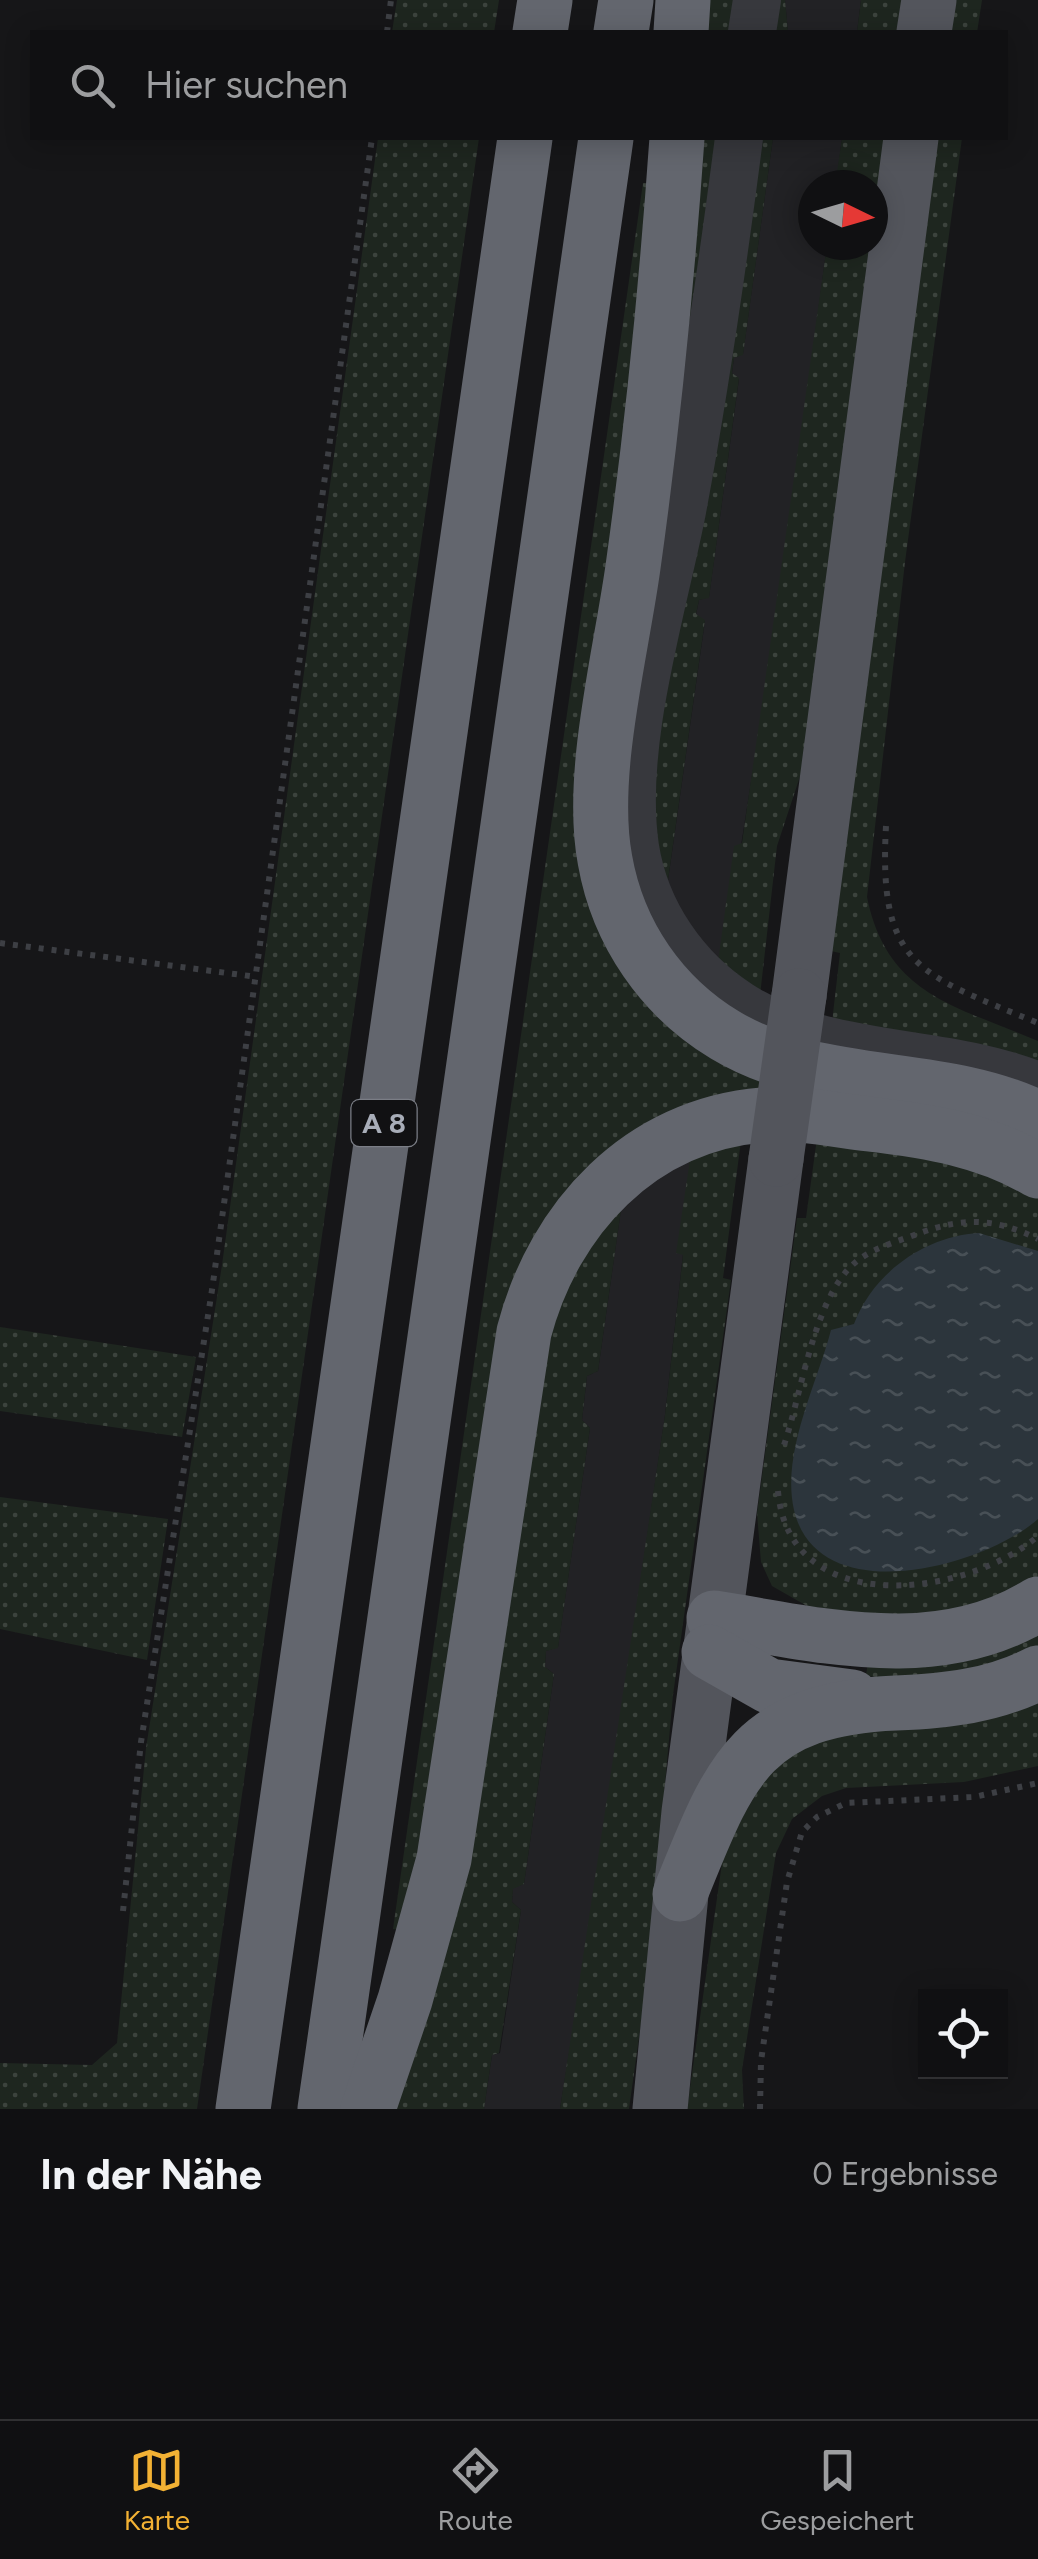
<!DOCTYPE html>
<html lang="de">
<meta charset="utf-8">
<style>
body{margin:0;font-family:Figtree,sans-serif;background:#19191b;color:#f1f3f6}
.controls{position:absolute;right:30px;bottom:30px;display:grid;overflow:hidden;border-radius:0px;box-shadow:0 5px 25px #0003}
.controls button{width:90px;height:90px;display:grid;place-items:center;padding:0;border:0;border-bottom:2px solid #303032;background:#101012;color:#f1f3f6;font:50px sans-serif}
.compass{position:absolute;left:798px;top:170px;width:90px;height:90px;border-radius:50%;background:#101012;box-shadow:0 5px 25px #0003;rotate:95deg}
.list{margin:0;padding:0;list-style:none}
h2{display:flex;justify-content:space-between;align-items:center;height:130px;margin:0;padding:0 40px;font-size:42px}
h2 small{font-size:32px;font-weight:400;color:#9c9d9f}
.icon{flex:none;width:55px;height:55px;fill:none;stroke:currentColor;stroke-width:2;stroke-linecap:round;stroke-linejoin:round}
.map{position:relative;flex:none;width:1038px;height:2109px;overflow:hidden}
.search{position:absolute;background:#101012;box-shadow:0 5px 25px #0003;left:30px;right:30px;top:30px;height:110px;display:flex;align-items:center;gap:25px;box-sizing:border-box;padding:0 35px;border-radius:0px;color:#9c9d9f;font-size:38px}
.sheet{height:310px;background:#101012}
nav{display:flex;justify-content:space-around;align-items:center;box-sizing:border-box;height:140px;border-top:2px solid #303032;background:#101012;font-size:28px;color:#9c9d9f}
nav a{display:grid;justify-items:center;gap:5px}
nav .on{color:#f2b134}
.map>svg:first-child{display:block}
</style>
<div class="map">
<svg width="1038" height="2109" viewBox="0 0 1038 2109">
<defs>
<pattern id="grass-dots" width="8" height="8" patternUnits="userSpaceOnUse" patternTransform="scale(2.5)"><rect width="8" height="8" fill="#1e261f"/><path d="M2 2h.1M6 6h.1" fill="none" stroke="#3c433d" stroke-width="1.8" stroke-linecap="round"/></pattern>
<pattern id="water-ripples" width="26" height="14" patternUnits="userSpaceOnUse" patternTransform="scale(2.5)"><rect width="26" height="14" fill="#2c353c"/><path d="M2 4q2-2 4 0t4 0M15 11q2-2 4 0t4 0" fill="none" stroke="#485056"/></pattern>
</defs>
<rect width="100%" height="100%" fill="#161618"/>
<!-- built -->
<g fill="#222225">
<polygon points="785,0 861,0 857,32 788,32"/>
<polygon points="773,138 842,138 836,185 813,185 813,245 827,245 776,623 677,1252 683,1254 665,1415 593,1904 560,2109 484,2109 492,2055 500,2053 521,1910 512,1902 513,1888 524,1884 554,1674 545,1667 546,1651 558,1647 590,1428 582,1420 587,1376 598,1371 705,621 696,615 699,600 709,597 739,379 732,373 734,358 743,354"/>
</g>
<!-- grass -->
<g fill="url(#grass-dots)">
<polygon points="397,0 499,0 494,32 392,32"/>
<polygon points="697,0 785,0 788,32 696,32"/>
<polygon points="861,0 907,0 903,32 857,32"/>
<polygon points="950,0 982,0 977,32 945,32"/>
<polygon points="378,138 479,138 197,2109 0,2109 0,2063 92,2065 117,2043 146,1748 222,1265"/>
<polygon points="691,138 773,138 743,355 734,358 732,373 739,378 709,598 699,600 696,614 705,620 664,908 646,862"/>
<polygon points="842,138 889,138 810,746 777,846 759,1004 716,976 734,846 742,843 827,245 873,245 873,185 835,185"/>
<path d="M931 138H962L905 562 867 897C887 996 957 1006 1038 1041V1077L831 1031 840 953 831 951Z"/>
<polygon points="643,183 653,184 581,831 860,1109 578,1184 408,1931 393,1929"/>
<polygon points="818,1131 1038,1187 1038,1576 992,1601 901,1619 807,1606 772,1586 761,1562 757,1513 797,1218 806,1218"/>
<polygon points="742,1133 723,1278 731,1280 673,1695 648,1973 629,2109 560,2109 665,1415 683,1255 676,1253 692,1146"/>
<polygon points="624,1189 598,1371 587,1376 582,1420 590,1428 558,1648 546,1651 545,1667 554,1674 524,1884 513,1889 512,1902 521,1910 499,2053 492,2055 484,2109 387,2109 543,1328"/>
<polygon points="0,1327 196,1357 182,1437 0,1411"/>
<polygon points="0,1497 168,1519 147,1660 0,1629"/>
<path d="M1038 1629V1646C987 1671 923 1682 866 1676L868 1661Z"/>
<polygon points="1038,1699 1038,1766 964,1782 846,1788 822,1796 792,1819 776,1853 742,2070 744,2109 687,2109 724,1849 784,1746"/>
</g>
<!-- water -->
<path fill="url(#water-ripples)" d="M979 1233 1038 1251V1519C984 1567 818 1612 794 1510 781 1453 817 1384 831 1330L854 1324C873 1273 925 1236 979 1233Z"/>
<g fill="none" stroke-linecap="round" stroke-linejoin="round">
<!-- path -->
<g stroke="#3d3f44" stroke-width="6" stroke-dasharray="5 8" stroke-linecap="butt">
<polyline points="387,32 391,0"/>
<path d="M886 826C878 967 919 974 1038 1023"/>
<polyline points="0,943 257,977"/>
<path d="M784 1445C802 1393 814 1295 857 1261 875 1247 899 1241 920 1233 964 1217 995 1218 1038 1239"/>
<path d="M778 1491C789 1620 966 1598 1038 1536"/>
<polyline points="123,1911 141,1742 212,1290 372,138"/>
<polyline points="760,2109 761,2061 787,1882 802,1832 817,1817 846,1803 974,1797 1038,1783"/>
</g>
<!-- minor -->
<g stroke="#37383d" stroke-width="48">
<polyline points="752,32 757,0"/>
<path d="M739 138C723 262 705 388 682 511 662 612 620 744 635 847 645 912 685 970 740 1005 828 1062 943 1047 1038 1086"/>
</g>
<!-- major -->
<g stroke="#53555c" stroke-width="55">
<polyline points="924,32 929,0"/>
<polyline points="799,996 911,138"/>
<polyline points="660,2109 689,1812 776,1159"/>
</g>
<!-- highway -->
<g stroke="#63666e" stroke-width="55">
<polyline points="540,32 545,0"/>
<polyline points="621,32 626,0"/>
<polyline points="681,32 683,0"/>
<path d="M677 138C667 281 653 424 633 567 621 654 589 775 605 860 618 934 662 997 725 1035 821 1093 940 1070 1038 1118"/>
<path d="M714 1618C822 1635 938 1666 1038 1604"/>
<polyline points="709,1652 769,1686 852,1697"/>
<path d="M680 1894C729 1773 749 1709 896 1703 946 1701 993 1696 1038 1673"/>
<polyline points="243,2109 525,138"/>
<polyline points="325,2109 606,138"/>
<path d="M368 2109 405 2000 444 1859 524 1332C554 1218 640 1125 763 1115 798 1112 835 1120 869 1124 929 1131 986 1140 1038 1171"/>
</g>
<!-- major-bridge -->
<polyline stroke="#53555c" stroke-width="55" points="776,1159 799,996"/>
</g>
<g text-anchor="middle" dominant-baseline="central" stroke-width="8" stroke-linejoin="round" paint-order="stroke">
<!-- shield labels -->
<rect fill="#111113" stroke="#7b7e86" stroke-width="2.5" x="351.5" y="1100" width="65" height="46" rx="8"/>
<g font-size="28" font-weight="bold" fill="#a8adb8">
<text x="384" y="1123">A 8</text>
</g>
</g>
</svg>
<div class="controls">
<button><svg class="icon" aria-label="locate" viewBox="0 0 24 24"><circle cx="12" cy="12" r="6"/><path d="M12 2v4M12 18v4M2 12h4M18 12h4"/></svg></button>
</div>
<svg class="compass" viewBox="-18 -18 36 36"><path d="M0-13l5 13h-10z" fill="#e53935"/><path d="M0 13l5-13h-10z" fill="#9c9d9f"/></svg>
<div class="search"><svg class="icon" aria-label="search" viewBox="0 0 24 24"><circle cx="10" cy="10" r="6"/><path d="M15 15l6 6"/></svg>Hier suchen</div>
</div>
<section class="sheet">
<h2>In der Nähe<small>0 Ergebnisse</small></h2>
<ul class="list">
</ul>
</section>
<nav>
<a class="on"><svg class="icon" aria-label="map" viewBox="0 0 24 24"><path d="M3 6l6-2 6 2 6-2v14l-6 2-6-2-6 2zM9 4v14M15 6v14"/></svg>Karte</a>
<a><svg class="icon" aria-label="directions" viewBox="0 0 24 24"><path d="M12 3l9 9-9 9-9-9zM9 14v-3h6M13 9l2 2-2 2"/></svg>Route</a>
<a><svg class="icon" aria-label="saved" viewBox="0 0 24 24"><path d="M7 4h10v16l-5-4-5 4z"/></svg>Gespeichert</a>
</nav>
